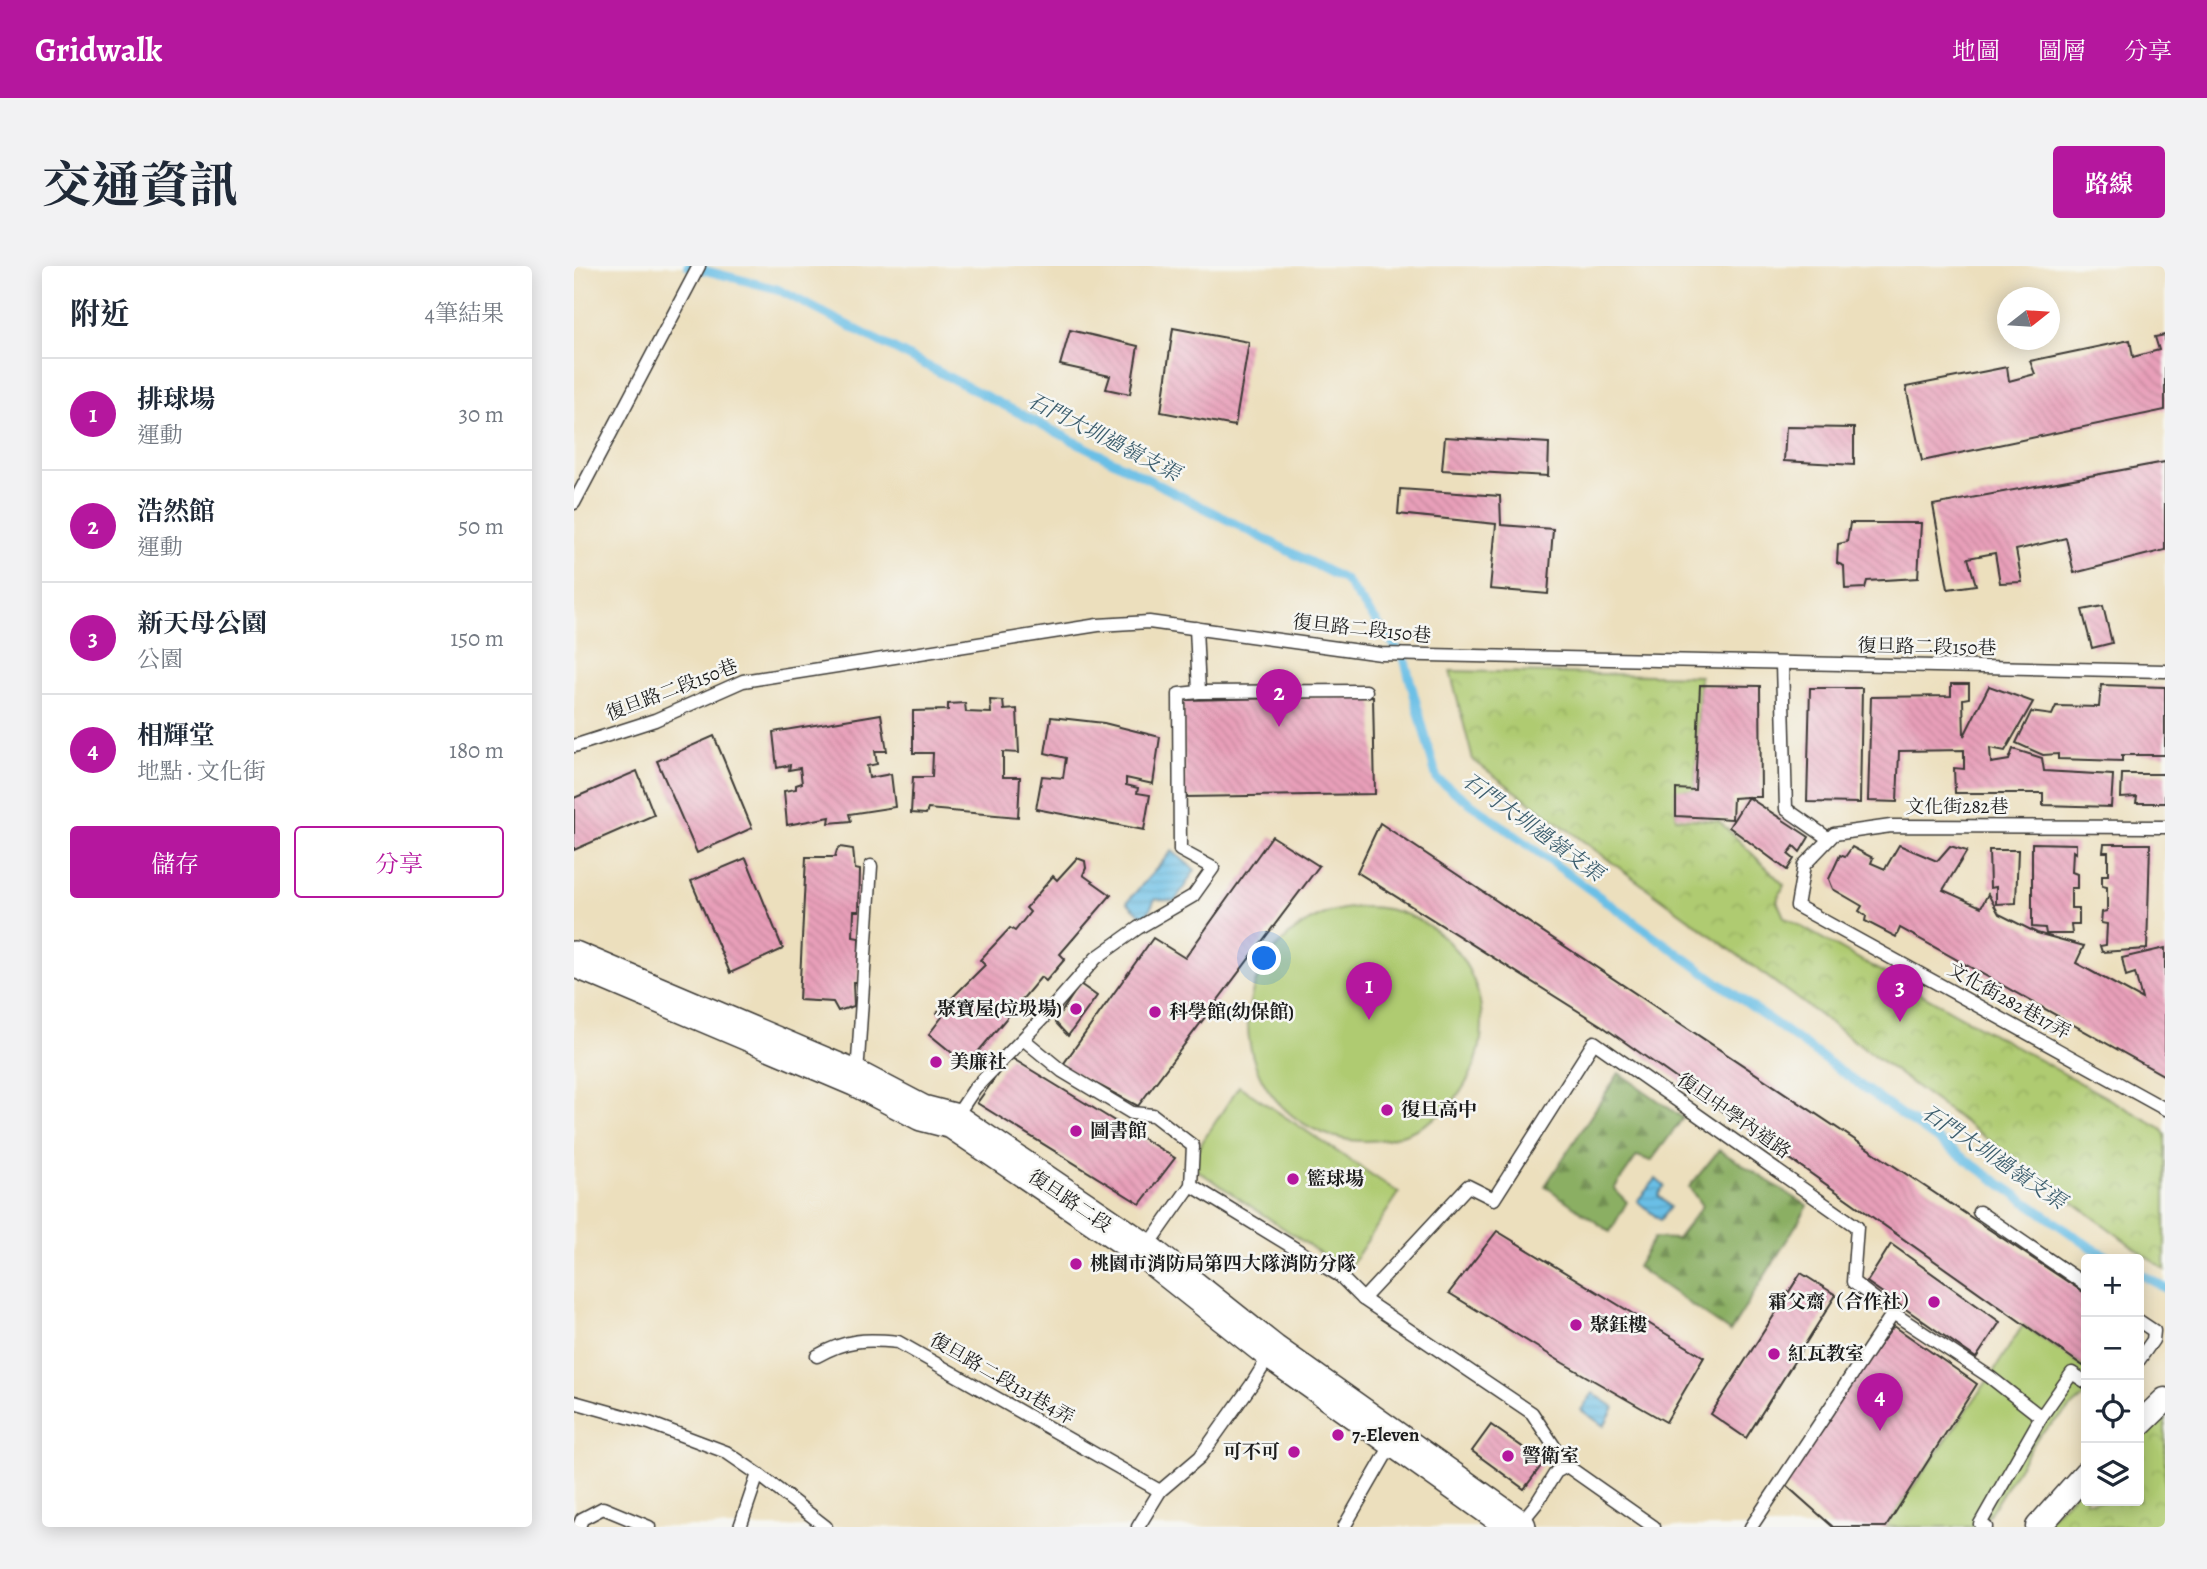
<!DOCTYPE html>
<html lang="zh-TW">
<meta charset="utf-8">
<style>
body{margin:0;font-family:Alegreya,"Noto Serif TC",serif;background:#f2f2f3;color:#1f2937}
.controls{position:absolute;right:21px;bottom:21px;display:grid;overflow:hidden;border-radius:7px;box-shadow:0 4px 18px #0003}
.controls button{width:63px;height:63px;display:grid;place-items:center;padding:0;border:0;border-bottom:2px solid #e0e1e3;background:#fff;color:#1f2937;font:35px sans-serif}
.compass{position:absolute;left:1423px;top:21px;width:63px;height:63px;border-radius:50%;background:#fff;box-shadow:0 4px 18px #0003;rotate:73deg}
.you{position:absolute;left:691px;top:693px;width:24px;height:24px;margin:-18px;border:5px solid #fff;border-radius:50%;background:#1a73e8;box-shadow:0 0 0 10px #1a73e833}
.badge{display:grid;place-items:center;width:46px;height:46px;border-radius:50%;background:#b5179e;color:#fff;font-size:23px;font-weight:700}
.pin{position:absolute;translate:-50% -58px;filter:drop-shadow(0 2px 4px #0008)}
.pin::after{content:'';position:absolute;top:37px;width:24px;height:21px;background:inherit;clip-path:polygon(0 0,100% 0,50% 100%)}
.list{margin:0;padding:0;list-style:none}
h2{display:flex;justify-content:space-between;align-items:center;height:91px;margin:0;padding:0 28px;font-size:30px}
h2 small{font-size:23px;font-weight:400;color:#747a83}
.list li{display:grid;grid-template-columns:46px 1fr auto;gap:21px;align-items:center;box-sizing:border-box;height:112px;padding:0 28px;border-top:2px solid #e0e1e3}
.list b{display:block;font-size:26px;white-space:nowrap}
.list p{margin:0;font-size:23px;white-space:nowrap;color:#747a83}
.list em{font-size:23px;font-style:normal;color:#747a83}
.actions{display:flex;gap:14px;padding:21px 28px}
.actions a{flex:1;padding:16px 0;border:2px solid #b5179e;border-radius:7px;text-align:center;font-size:24px;color:#b5179e}
.actions .main{background:#b5179e;color:#fff}
.icon{flex:none;width:38px;height:38px;fill:none;stroke:currentColor;stroke-width:2;stroke-linecap:round;stroke-linejoin:round}
.map{position:relative;flex:none;width:1591px;height:1261px;overflow:hidden;border-radius:7px}
header{display:flex;align-items:center;gap:42px;box-sizing:border-box;height:98px;padding:0 35px;background:#b5179e;color:#fff}
header strong{font-size:33px}
nav{display:flex;gap:38px;margin-inline-start:auto;font-size:24px}
.intro{display:flex;align-items:center;justify-content:space-between;box-sizing:border-box;height:168px;padding:0 42px}
h1{margin:0;font-size:49px}
.button{padding:18px 32px;border-radius:7px;background:#b5179e;color:#fff;font-size:24px;font-weight:700}
main{display:flex;gap:42px;padding:0 42px}
aside{flex:1;background:#fff;border-radius:7px;box-shadow:0 4px 18px #0003}
.map>svg:first-child{display:block}
</style>
<header>
<strong>Gridwalk</strong>
<nav><a>地圖</a><a>圖層</a><a>分享</a></nav>
</header>
<div class="intro"><h1>交通資訊</h1><a class="button">路線</a></div>
<main>
<aside>
<h2>附近<small>4筆結果</small></h2>
<ul class="list">
<li><span class="badge">1</span><div><b>排球場</b><p>運動</p></div><em>30 m</em></li>
<li><span class="badge">2</span><div><b>浩然館</b><p>運動</p></div><em>50 m</em></li>
<li><span class="badge">3</span><div><b>新天母公園</b><p>公園</p></div><em>150 m</em></li>
<li><span class="badge">4</span><div><b>相輝堂</b><p>地點 · 文化街</p></div><em>180 m</em></li>
</ul>
<div class="actions"><a class="main">儲存</a><a>分享</a></div>
</aside>
<div class="map">
<svg width="1591" height="1261" viewBox="0 0 1591 1261">
<defs>
<pattern id="forest-firs" width="22" height="20" patternUnits="userSpaceOnUse" patternTransform="scale(1.75)"><rect width="22" height="20" fill="#8baf63"/><path d="M5 1l3.5 6h-7zM16 11l3.5 6h-7z" fill="#718e51"/></pattern>
<pattern id="park-crowns" width="20" height="18" patternUnits="userSpaceOnUse" patternTransform="scale(1.75)"><rect width="20" height="18" fill="#afcb71"/><path d="M2 6a3 3 0 1 1 6 0M12 15a3 3 0 1 1 6 0" fill="none" stroke="#96ae61"/></pattern>
<pattern id="water-rules" width="6" height="5" patternUnits="userSpaceOnUse" patternTransform="scale(1.75)"><rect width="6" height="5" fill="#6abfe6"/><path d="M0 2.5h6" fill="none" stroke="#5ba4c5"/></pattern>
<pattern id="building-back-hatch" width="6" height="6" patternUnits="userSpaceOnUse" patternTransform="scale(1.75)"><rect width="6" height="6" fill="#e89fb9"/><path d="M-1 5l2 2M0 0l6 6M5-1l2 2" fill="none" stroke="#c6889e"/></pattern>
</defs>
<rect width="100%" height="100%" fill="#f6f6f2"/>
<filter id="ink" filterUnits="userSpaceOnUse"><feTurbulence type="fractalNoise" baseFrequency=".0143" numOctaves="2"/><feDisplacementMap in="SourceGraphic" scale="14" xChannelSelector="R" yChannelSelector="G"/><feConvolveMatrix kernelMatrix="1 2 1 2 8 2 1 2 1" color-interpolation-filters="sRGB"/></filter>
<filter id="wash" filterUnits="userSpaceOnUse"><feTurbulence type="fractalNoise" baseFrequency=".00686" numOctaves="4" result="noise"/><feDisplacementMap in="SourceGraphic" scale="28" xChannelSelector="R" yChannelSelector="G"/><feGaussianBlur stdDeviation="1.57" result="paint"/><feColorMatrix in="noise" values="0 0 0 0 0 0 0 0 0 0 0 0 0 0 0 0 0 1.4 0 .05"/><feComposite in="paint" operator="in"/></filter>
<g filter="url(#wash)">
<rect width="100%" height="100%" fill="#ecdfbd"/>
<!-- green -->
<g fill="#afcb71" stroke="#667446" stroke-width="2">
<circle cx="791" cy="758" r="117"/>
<polygon points="665,820 825,927 773,1005 614,898"/>
<polygon points="1449,1059 1512,1102 1512,1129 1465,1169 1407,1261 1311,1261 1416,1111"/>
</g>
<!-- forest -->
<g fill="url(#forest-firs)" stroke="#546640" stroke-width="2">
<polygon points="1045,807 1109,852 1077,895 1063,890 1040,923 1053,936 1036,966 971,920"/>
<polygon points="1145,884 1234,940 1156,1066 1063,1001 1080,972 1103,973 1128,940 1115,921"/>
</g>
<!-- park -->
<g fill="url(#park-crowns)" stroke="#667446" stroke-width="2">
<polygon points="876,405 1126,410 1121,524 1102,524 1102,552 1145,555 1210,619 1203,635 1210,651 1587,862 1591,869 1591,1004 899,494"/>
<polygon points="1591,1135 1591,1261 1467,1261 1512,1215 1512,1235 1565,1235 1565,1162"/>
</g>
<!-- water -->
<g fill="url(#water-rules)" stroke="#436e81" stroke-width="2">
<polygon points="598,585 621,604 601,635 581,633 571,653 553,636"/>
<polygon points="1082,913 1090,920 1084,929 1096,941 1086,954 1063,935"/>
<polygon points="1019,1127 1040,1141 1030,1160 1007,1144"/>
</g>
<g fill="none" stroke-linecap="round" stroke-linejoin="round">
<!-- stream -->
<g stroke="#6abfe6" stroke-width="9">
<polyline points="114,0 203,23 771,314 830,392 863,513 1311,837 1515,980 1539,993"/>
<polyline points="1565,1007 1591,1022"/>
</g>
</g>
<g id="blocks">
<!-- building -->
<g fill="url(#building-back-hatch)">
<polygon points="599,62 675,76 661,160 587,146"/>
<polygon points="496,64 564,80 556,128 532,123 536,110 486,99"/>
<polygon points="1591,69 1591,144 1348,195 1332,121 1433,101 1435,115 1461,108 1456,95 1556,74 1559,91 1585,84 1581,71"/>
<polygon points="1212,161 1280,162 1280,199 1210,195"/>
<polygon points="871,171 975,177 974,210 868,204"/>
<polygon points="1591,196 1591,284 1500,307 1492,272 1442,284 1448,316 1426,317 1421,287 1394,292 1402,319 1374,323 1359,239"/>
<polygon points="826,223 926,230 927,259 979,263 974,328 916,323 922,258 824,248"/>
<polygon points="1276,257 1347,257 1344,312 1293,315 1291,322 1271,323 1270,300 1263,297 1264,278 1273,276"/>
<polygon points="1529,340 1538,377 1518,382 1508,344"/>
<polygon points="1377,418 1395,418 1395,432 1389,433 1390,470 1415,420 1459,436 1431,485 1416,482 1417,497 1435,494 1439,483 1468,492 1470,505 1539,509 1537,541 1469,539 1469,527 1381,527 1380,502 1390,503 1390,484 1325,485 1323,536 1294,535 1297,431 1377,430"/>
<polygon points="1126,419 1186,420 1187,531 1174,531 1235,571 1226,586 1220,580 1214,588 1220,593 1213,604 1155,561 1174,531 1159,532 1158,553 1102,550 1102,523 1121,524"/>
<polygon points="1527,419 1591,421 1591,489 1548,489 1548,495 1484,493 1484,488 1469,489 1442,477 1457,446 1478,449 1482,440 1525,441"/>
<polygon points="1236,422 1288,422 1286,537 1233,536"/>
<polygon points="799,430 801,528 611,531 609,434"/>
<polygon points="416,434 429,435 430,444 443,443 445,487 429,486 429,511 446,511 444,551 354,543 352,548 337,547 339,511 358,511 359,487 339,487 339,445 374,444 374,438 391,437 392,446 417,447"/>
<polygon points="307,448 313,485 301,485 303,498 293,500 295,512 317,508 321,541 275,548 277,555 255,557 256,551 213,559 210,525 222,523 222,519 228,517 226,502 215,504 216,499 203,502 199,466"/>
<polygon points="477,451 530,457 586,471 579,518 552,512 552,519 564,522 563,527 576,529 570,564 462,543 468,510 489,512 492,492 471,487"/>
<polygon points="140,470 178,562 123,587 83,495"/>
<polygon points="63,505 80,549 0,584 0,532"/>
<polygon points="1548,508 1591,508 1591,537 1562,537 1563,531 1547,532"/>
<polygon points="806,557 1512,1028 1512,1102 1028,760 783,606"/>
<polygon points="698,570 745,600 564,840 488,800 579,672 611,692"/>
<polygon points="1458,577 1502,578 1502,587 1499,585 1498,606 1503,608 1503,622 1497,622 1497,642 1505,642 1505,658 1497,658 1498,668 1472,668 1471,662 1458,661"/>
<polygon points="1530,578 1576,578 1573,683 1528,686 1526,680 1532,679 1533,658 1527,657 1528,646 1533,645 1533,621 1528,620 1528,609 1534,609 1534,586 1529,586"/>
<polygon points="1325,579 1363,595 1376,580 1393,585 1369,624 1407,641 1414,628 1425,648 1463,667 1510,680 1502,697 1568,733 1561,707 1552,710 1548,692 1591,682 1591,810 1326,662 1322,671 1291,655 1292,650 1285,645 1288,640 1259,623 1255,613 1266,589 1271,591 1278,581 1299,592 1297,597 1311,603"/>
<polygon points="266,581 279,583 281,603 286,604 285,645 280,645 279,671 285,672 284,716 279,716 280,740 264,745 259,736 225,734 232,591 261,591 263,584"/>
<polygon points="1415,584 1444,584 1442,637 1422,638 1422,621 1416,622"/>
<polygon points="172,592 209,683 156,707 117,615"/>
<polygon points="503,592 511,595 512,602 509,609 537,629 486,688 491,693 472,715 467,711 393,799 355,768 368,751 363,747 411,699 406,694 436,662 441,665 456,646 452,642 479,610 483,614"/>
<polygon points="506,718 523,730 494,770 481,756"/>
<polygon points="436,791 601,892 566,938 403,837"/>
<polygon points="923,965 1130,1091 1092,1156 989,1097 875,1027"/>
<polygon points="1317,978 1426,1056 1402,1092 1293,1016"/>
<polygon points="1227,1007 1262,1029 1172,1172 1137,1148"/>
<polygon points="1320,1060 1403,1118 1312,1261 1259,1261 1205,1213"/>
<polygon points="917,1159 970,1196 950,1223 898,1185"/>
</g>
</g>
</g>
<g filter="url(#ink)">
<use href="#blocks" fill-opacity="0" stroke="#3b3934" stroke-width="2"/>
<g fill="none" stroke-linecap="round" stroke-linejoin="round">
<!-- lane casing -->
<g stroke="#3b3934" stroke-width="15">
<g id="lane">
<polyline points="0,237 125,0"/>
<polyline points="622,362 625,426 792,425"/>
<polyline points="1208,398 1212,543 1255,573"/>
<polyline points="0,480 81,454 169,415 524,359 575,356 807,388 1591,405"/>
<polyline points="1591,561 1317,560 1260,568 1230,599 1223,640 1591,843"/>
<polyline points="449,773 488,805 558,847 579,849 619,880 617,919 572,983"/>
<polyline points="283,809 297,600"/>
<polyline points="381,852 401,822 472,749 522,692 564,662 619,630 639,602 606,584 605,428 625,426"/>
<polyline points="617,919 766,1010 789,1033 958,1147 993,1200 982,1206 962,1238 944,1260"/>
<polyline points="1405,946 1512,1019"/>
<polyline points="789,1033 894,920 920,933 1020,776 1283,961 1279,1016 1319,1047 1177,1261"/>
<polyline points="1319,1047 1416,1111 1467,1151"/>
<polyline points="1565,1055 1580,1065 1579,1074 1565,1094"/>
<path d="M243 1090C273 1073 291 1073 324 1076L586 1225"/>
<polyline points="0,1136 75,1157 152,1186 184,1208 252,1261"/>
<polyline points="993,1200 1080,1261"/>
<polyline points="5,1261 8,1253 29,1242 75,1261"/>
<polyline points="166,1261 184,1208"/>
<polyline points="564,1261 586,1225 626,1191 678,1118 696,1089"/>
<polyline points="770,1261 819,1176"/>
<polyline points="1412,1261 1406,1258 1467,1151 1498,1107 1512,1116"/>
</g>
</g>
<!-- street casing -->
<g stroke="#3b3934" stroke-width="27">
<g id="street">
<polyline points="1565,1159 1591,1134"/>
<polyline points="1464,1261 1512,1207"/>
</g>
</g>
<!-- secondary casing -->
<g stroke="#3b3934" stroke-width="38">
<polyline id="secondary" points="0,693 283,813 348,847 379,855 571,985 698,1086 944,1261"/>
</g>
<!-- lane -->
<use href="#lane" stroke="#fff" stroke-width="12"/>
<!-- street -->
<use href="#street" stroke="#fff" stroke-width="24"/>
<!-- secondary -->
<use href="#secondary" stroke="#fff" stroke-width="35"/>
</g>
</g>
<!-- markers -->
<g fill="#b5179e" stroke="#f6f6f2" stroke-width="2.5">
<circle cx="502" cy="743" r="7"/>
<circle cx="581" cy="746" r="7"/>
<circle cx="362" cy="796" r="7"/>
<circle cx="813" cy="844" r="7"/>
<circle cx="502" cy="865" r="7"/>
<circle cx="719" cy="913" r="7"/>
<circle cx="502" cy="998" r="7"/>
<circle cx="1360" cy="1036" r="7"/>
<circle cx="1002" cy="1059" r="7"/>
<circle cx="1200" cy="1088" r="7"/>
<circle cx="764" cy="1169" r="7"/>
<circle cx="720" cy="1186" r="7"/>
<circle cx="934" cy="1190" r="7"/>
</g>
<g text-anchor="middle" dominant-baseline="central" stroke-width="5" stroke-linejoin="round" paint-order="stroke">
<!-- street labels -->
<g font-size="19" fill="#1c1c1c" stroke="#f6f6f2">
<text transform="translate(788 363) rotate(6)">復旦路二段150巷</text>
<text transform="translate(1353 381) rotate(1)">復旦路二段150巷</text>
<text transform="translate(98 424) rotate(-21)">復旦路二段150巷</text>
<text x="1383" y="541">文化街282巷</text>
<text transform="translate(1435 735) rotate(29)">文化街282巷17弄</text>
<text transform="translate(1160 850) rotate(35)">復旦中學內道路</text>
<text transform="translate(496 935) rotate(34)">復旦路二段</text>
<text transform="translate(428 1113) rotate(30)">復旦路二段131巷4弄</text>
</g>
<!-- poi labels -->
<g font-size="19" font-weight="bold" fill="#1c1c1c" stroke="#f6f6f2" text-anchor="start">
<text x="488" y="743" text-anchor="end">聚寶屋(垃圾場)</text>
<text x="595" y="746">科學館(幼保館)</text>
<text x="376" y="796">美廉社</text>
<text x="827" y="844">復旦高中</text>
<text x="516" y="865">圖書館</text>
<text x="733" y="913">籃球場</text>
<text x="516" y="998">桃園市消防局第四大隊消防分隊</text>
<text x="1346" y="1036" text-anchor="end">霜父齋（合作社）</text>
<text x="1016" y="1059">聚鈺樓</text>
<text x="1214" y="1088">紅瓦教室</text>
<text x="778" y="1169">7-Eleven</text>
<text x="706" y="1186" text-anchor="end">可不可</text>
<text x="948" y="1190">警衛室</text>
</g>
<!-- water labels -->
<g font-size="21" font-style="italic" fill="#3b5d6d" stroke="#f6f6f2">
<text transform="translate(530 171) rotate(27)">石門大圳過嶺支渠</text>
<text transform="translate(959 561) rotate(36)">石門大圳過嶺支渠</text>
<text transform="translate(1420 891) rotate(34)">石門大圳過嶺支渠</text>
</g>
</g>
</svg>
<div class="controls">
<button>+</button>
<button>−</button>
<button><svg class="icon" aria-label="locate" viewBox="0 0 24 24"><circle cx="12" cy="12" r="6"/><path d="M12 2v4M12 18v4M2 12h4M18 12h4"/></svg></button>
<button><svg class="icon" aria-label="layers" viewBox="0 0 24 24"><path d="M12 4l9 5-9 5-9-5zM3 14l9 5 9-5"/></svg></button>
</div>
<svg class="compass" viewBox="-18 -18 36 36"><path d="M0-13l5 13h-10z" fill="#e53935"/><path d="M0 13l5-13h-10z" fill="#747a83"/></svg>
<div class="you"></div>
<div class="pin badge" style="left:795px;top:754px">1</div>
<div class="pin badge" style="left:705px;top:461px">2</div>
<div class="pin badge" style="left:1326px;top:756px">3</div>
<div class="pin badge" style="left:1306px;top:1165px">4</div>
</div>
</main>
